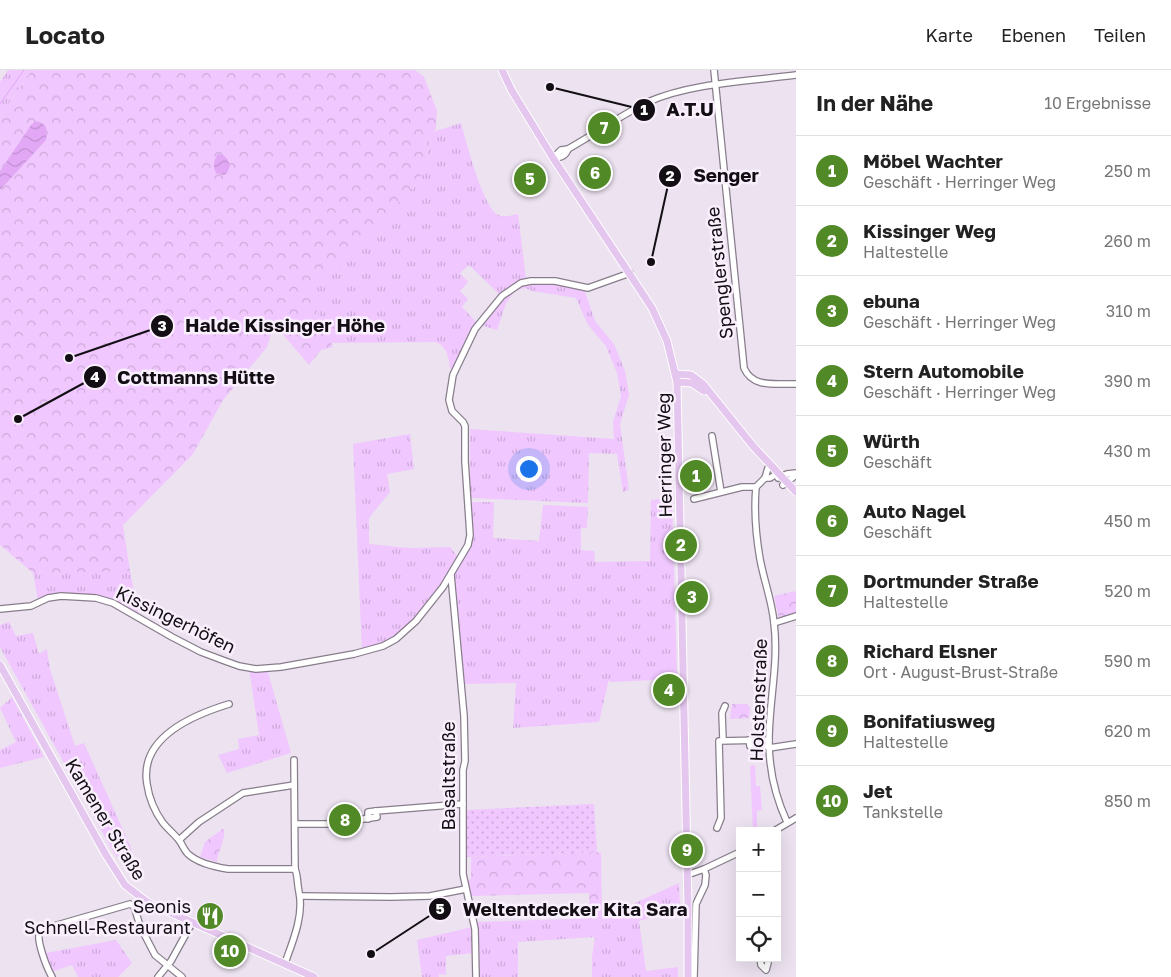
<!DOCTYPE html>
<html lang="de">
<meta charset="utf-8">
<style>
body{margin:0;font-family:"Golos Text",sans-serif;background:#f6f6f6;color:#222}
.controls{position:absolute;right:15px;bottom:15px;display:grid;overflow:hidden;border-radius:0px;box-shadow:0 5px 20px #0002}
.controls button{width:45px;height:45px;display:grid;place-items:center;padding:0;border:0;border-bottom:1px solid #e0e0e0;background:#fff;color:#222;font:25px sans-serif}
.you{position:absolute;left:528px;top:398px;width:18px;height:18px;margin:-12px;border:4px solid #fff;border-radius:50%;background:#1a73e8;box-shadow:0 0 0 8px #1a73e833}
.badge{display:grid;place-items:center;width:32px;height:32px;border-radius:50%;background:#508925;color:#fff;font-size:16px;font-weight:700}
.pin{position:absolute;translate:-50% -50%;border:2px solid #fff;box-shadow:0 1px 5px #0006}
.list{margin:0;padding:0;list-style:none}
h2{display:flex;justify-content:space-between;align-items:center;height:65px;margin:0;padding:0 20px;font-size:21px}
h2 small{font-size:16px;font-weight:400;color:#767676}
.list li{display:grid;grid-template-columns:32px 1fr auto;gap:15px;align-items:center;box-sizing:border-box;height:70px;padding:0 20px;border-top:1px solid #e0e0e0}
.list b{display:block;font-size:19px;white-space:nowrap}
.list p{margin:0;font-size:16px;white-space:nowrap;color:#767676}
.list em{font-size:16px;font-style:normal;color:#767676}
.icon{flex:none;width:28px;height:28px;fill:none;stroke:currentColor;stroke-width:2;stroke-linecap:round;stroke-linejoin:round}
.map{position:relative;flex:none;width:796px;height:907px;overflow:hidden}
header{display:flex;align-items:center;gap:30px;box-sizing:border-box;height:70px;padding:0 25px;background:#fff;border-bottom:1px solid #e0e0e0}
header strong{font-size:24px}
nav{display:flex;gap:28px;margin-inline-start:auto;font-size:18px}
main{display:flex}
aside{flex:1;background:#fff}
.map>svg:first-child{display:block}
</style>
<header>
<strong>Locato</strong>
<nav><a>Karte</a><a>Ebenen</a><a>Teilen</a></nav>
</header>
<main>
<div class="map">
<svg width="796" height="907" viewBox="0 0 796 907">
<defs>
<pattern id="grass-tufts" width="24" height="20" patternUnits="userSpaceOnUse" patternTransform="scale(1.25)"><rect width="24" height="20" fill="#f0c7fe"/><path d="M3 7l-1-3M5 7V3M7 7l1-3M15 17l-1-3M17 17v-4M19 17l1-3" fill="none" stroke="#cdaad9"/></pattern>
<pattern id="forest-crowns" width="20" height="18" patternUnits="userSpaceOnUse" patternTransform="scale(1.25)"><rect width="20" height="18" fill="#f0c7fe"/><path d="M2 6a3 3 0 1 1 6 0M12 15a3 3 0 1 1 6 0" fill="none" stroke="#cdaad9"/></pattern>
<pattern id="garden-dots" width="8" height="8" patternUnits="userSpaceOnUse" patternTransform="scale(1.25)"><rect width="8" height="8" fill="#f0c7fe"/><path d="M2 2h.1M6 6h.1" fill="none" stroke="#cdaad9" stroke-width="1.8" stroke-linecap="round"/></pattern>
<pattern id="water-waves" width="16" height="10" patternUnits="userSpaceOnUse" patternTransform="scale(1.25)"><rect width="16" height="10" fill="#e2a8f5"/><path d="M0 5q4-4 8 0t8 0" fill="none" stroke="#c18fd1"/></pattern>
</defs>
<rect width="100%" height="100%" fill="#ece2f0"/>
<!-- grass -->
<g fill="url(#grass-tufts)">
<polygon points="8,0 32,0 0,46 0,12"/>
<path d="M461 53C466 71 483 137 498 145 504 148 512 145 518 144L526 209 515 213 500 225 469 195 460 203 468 212 460 221 468 229 462 237 477 253 454 299 450 298C448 286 448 278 436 272L331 273 313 232V209L427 91 430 66 433 62Z"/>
<polygon points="536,212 584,219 595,251 614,274 625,301 629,325 620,354 629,420 623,422 617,384 589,383 588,433 472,428 470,426 470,359 614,369 613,352 621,326 617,303 606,276 588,255 576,228 532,221 525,218 515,221 506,233 497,260 480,255 497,233 517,216"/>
<polygon points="410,364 414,399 387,404 390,422 369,448 369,474 408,478 450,477 459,489 425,539 396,569 362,582 353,374"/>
<polygon points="670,428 672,429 677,609 610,612 609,609 599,652 513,658 516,613 463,614 454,506 460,490 471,474 473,467 470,436 473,432 494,432 493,468 539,471 543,435 588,437 587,458 581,458 581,480 594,481 595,492 650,491 651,430"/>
<path d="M76 501H130L138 543C130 539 122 533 114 530 88 522 64 527 38 531L33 503Z"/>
<polygon points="9,552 16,566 33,563 39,584 47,579 50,599 75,676 84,673 132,780 116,787 0,577 0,555"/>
<polygon points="249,598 267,599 291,683 227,703 218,685 239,679 238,669 259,665"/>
<polygon points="12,627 44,687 0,698 0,680 16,672 0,638"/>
<polygon points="679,813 680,839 639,851 646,901 678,897 678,907 592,907 592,887 595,867 518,872 518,907 478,907 476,852 602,848"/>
<polygon points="472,857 474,883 446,886 446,905 439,904 439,907 422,907 417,870"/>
<polygon points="116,870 132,893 118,907 78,907 72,895 52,902 46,883"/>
</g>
<!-- forest -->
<g fill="url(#forest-crowns)">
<polygon points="32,0 415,0 424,7 437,41 436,59 430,66 427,91 417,113 333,204 313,209 313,232 333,277 321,280 309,295 274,254 267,277 223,330 193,384 123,455 130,501 33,503 0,475 0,120 6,114 31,55 0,101 0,46"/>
<polygon points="796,521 796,544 779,549 774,526"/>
<polygon points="732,634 748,634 748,636 750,637 749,648 730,649"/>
<path d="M224 758C226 770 218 780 217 792L200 787 205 772Z"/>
<polygon points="597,782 601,783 602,848 590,849 589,823 471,826 467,811 471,809 471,787"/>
</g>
<!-- garden -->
<polygon fill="url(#garden-dots)" points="594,734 597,782 467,787 467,740"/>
<!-- pitch -->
<polygon fill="#f0c7fe" points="755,695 756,716 760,716 762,740 757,741 757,761 753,761 750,696"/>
<!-- water -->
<g fill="url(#water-waves)">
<path d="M36 51C47 53 48 60 46 70L0 120V101L31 55Z"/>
<path d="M218 84C225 84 228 89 230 96L227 103 224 105 216 103C213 96 213 91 218 84Z"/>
</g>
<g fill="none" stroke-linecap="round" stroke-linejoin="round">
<!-- stream -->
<polyline stroke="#e2a8f5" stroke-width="1" points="0,34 24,0"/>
<!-- minor casing -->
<g stroke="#887e8b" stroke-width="8">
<g id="minor">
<path d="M714 0 744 298C753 319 777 313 796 314"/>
<path d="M553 88 561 80 568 79C595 64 621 45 648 32 690 13 750 11 796 5"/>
<path d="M553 88C560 88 566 86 568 79"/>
<polyline points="712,366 721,422"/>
<polyline points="765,408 770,408 775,405"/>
<polyline points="778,408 787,404 796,403"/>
<polyline points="783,415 796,405"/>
<path d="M756 417C754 440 756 466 760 489 764 511 772 531 774 553 779 593 769 631 769 671 769 700 775 726 787 752"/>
<polyline points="694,429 742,417 756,417 765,408 768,398"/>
<polyline points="451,505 464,646 465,691 463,700 463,804 475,859 476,907"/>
<polyline points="0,539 31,536 48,528 61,526 96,528 113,533 172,567 201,582 225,591 239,596 256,599 281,597 354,584 383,576 396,569 416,551 443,517 468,475 470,465 465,391 465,356 463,352 452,341 449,330 453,305 475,259 502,226 521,213 531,211 555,211 588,218 630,203"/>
<polyline points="774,553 796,546"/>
<polyline points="723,670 722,643 725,636"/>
<polyline points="749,670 750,676 769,676"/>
<polyline points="769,678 796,674"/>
<path d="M294 715 243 723 199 752 179 770C182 774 184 780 188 784 198 793 215 797 228 799H295"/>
<polyline points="368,749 368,742 376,741"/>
<polyline points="295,754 330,754 377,747 376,741 463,734"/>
<polyline points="717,758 721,748 719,671 769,670"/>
<polyline points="774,761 796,748"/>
<path d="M179 770C174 764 168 759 163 753 155 742 149 728 147 714 139 667 193 645 229 634"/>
<polyline points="687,805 704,799 740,782"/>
<polyline points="301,826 391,827 430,826 466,819"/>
<polyline points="760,888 761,895 766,900 768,893 767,888"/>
<path d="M285 893C293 871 304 845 299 822 297 813 298 806 295 799L294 690"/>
<path d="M52 907C47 898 35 869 40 860L130 834 134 836 140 856 155 885 182 907"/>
<polyline points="158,907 171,891 192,853"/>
<polyline points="694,907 696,834 705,815 706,805 704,799"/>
</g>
</g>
<!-- major casing -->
<g stroke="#fff" stroke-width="9">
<g id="major">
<polyline points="502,0 512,21 553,88 652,238 667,271 677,312 688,837 688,907"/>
<polyline points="675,304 691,305 703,314 753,376 796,422"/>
<polyline points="677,312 692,313 704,321"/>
<polyline points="0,595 106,785 125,815 147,832 314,907"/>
</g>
</g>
<!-- minor -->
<use href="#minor" stroke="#fff" stroke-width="5.5"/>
<!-- major -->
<use href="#major" stroke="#e4c6ee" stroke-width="7"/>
</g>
<!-- icons -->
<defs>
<g id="restaurant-disc" transform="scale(1.4375)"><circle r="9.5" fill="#508925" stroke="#faeffd"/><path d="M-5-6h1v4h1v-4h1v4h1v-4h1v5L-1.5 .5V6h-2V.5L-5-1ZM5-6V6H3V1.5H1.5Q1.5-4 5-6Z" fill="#fff"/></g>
</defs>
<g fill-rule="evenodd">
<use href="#restaurant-disc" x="210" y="846"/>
</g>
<g text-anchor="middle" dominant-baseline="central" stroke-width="5" stroke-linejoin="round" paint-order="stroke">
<!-- street labels -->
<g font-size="18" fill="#120e13" stroke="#faeffd">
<text transform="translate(719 203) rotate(-96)">Spenglerstraße</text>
<text transform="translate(664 385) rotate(-91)">Herringer Weg</text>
<text transform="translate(176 549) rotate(26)">Kissingerhöfen</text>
<text transform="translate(758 630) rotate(-88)">Holstenstraße</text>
<text transform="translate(448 706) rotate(-90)">Basaltstraße</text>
<text transform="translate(106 749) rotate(59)">Kamener Straße</text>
</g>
<!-- poi labels -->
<g font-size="18" fill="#120e13" stroke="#faeffd" text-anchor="end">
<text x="191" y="836">Seonis<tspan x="191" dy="21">Schnell-Restaurant</tspan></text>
</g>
</g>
<!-- callouts -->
<path fill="none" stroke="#120e13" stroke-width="2" d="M550 17L644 40M651 192L670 106M69 288L162 256M18 349L95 307M371 884L440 839"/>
<g fill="#120e13" stroke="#faeffd" stroke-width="2">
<circle cx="550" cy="17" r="5"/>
<circle cx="651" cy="192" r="5"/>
<circle cx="69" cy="288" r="5"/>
<circle cx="18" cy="349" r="5"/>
<circle cx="371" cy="884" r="5"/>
<circle cx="644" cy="40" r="12"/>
<circle cx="670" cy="106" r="12"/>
<circle cx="162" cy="256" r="12"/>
<circle cx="95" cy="307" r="12"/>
<circle cx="440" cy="839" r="12"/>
</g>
<g font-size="15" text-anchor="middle" font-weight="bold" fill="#fff">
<text x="644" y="45">1</text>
<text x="670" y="111">2</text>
<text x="162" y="261">3</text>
<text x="95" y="312">4</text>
<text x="440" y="844">5</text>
</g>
<g font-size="19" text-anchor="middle" font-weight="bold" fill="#120e13" stroke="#faeffd" stroke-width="5" stroke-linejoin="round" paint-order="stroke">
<text x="690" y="46">A.T.U</text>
<text x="726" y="112">Senger</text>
<text x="285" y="262">Halde Kissinger Höhe</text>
<text x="196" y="314">Cottmanns Hütte</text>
<text x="575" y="846">Weltentdecker Kita Sara</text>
</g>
</svg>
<div class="controls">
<button>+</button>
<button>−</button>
<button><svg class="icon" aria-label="locate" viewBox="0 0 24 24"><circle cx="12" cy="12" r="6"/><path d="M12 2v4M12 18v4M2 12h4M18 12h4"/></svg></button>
</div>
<div class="you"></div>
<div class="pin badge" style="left:696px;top:406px">1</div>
<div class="pin badge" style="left:681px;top:475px">2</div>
<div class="pin badge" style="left:692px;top:527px">3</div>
<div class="pin badge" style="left:669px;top:620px">4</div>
<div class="pin badge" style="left:530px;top:109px">5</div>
<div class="pin badge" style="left:595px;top:103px">6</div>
<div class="pin badge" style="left:604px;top:58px">7</div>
<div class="pin badge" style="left:345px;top:750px">8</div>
<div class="pin badge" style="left:687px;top:780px">9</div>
<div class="pin badge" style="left:230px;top:881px">10</div>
</div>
<aside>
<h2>In der Nähe<small>10 Ergebnisse</small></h2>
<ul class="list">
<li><span class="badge">1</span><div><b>Möbel Wachter</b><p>Geschäft · Herringer Weg</p></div><em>250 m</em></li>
<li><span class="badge">2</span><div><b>Kissinger Weg</b><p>Haltestelle</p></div><em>260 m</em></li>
<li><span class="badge">3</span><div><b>ebuna</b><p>Geschäft · Herringer Weg</p></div><em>310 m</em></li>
<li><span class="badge">4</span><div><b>Stern Automobile</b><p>Geschäft · Herringer Weg</p></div><em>390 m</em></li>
<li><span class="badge">5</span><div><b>Würth</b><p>Geschäft</p></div><em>430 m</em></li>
<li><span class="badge">6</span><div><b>Auto Nagel</b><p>Geschäft</p></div><em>450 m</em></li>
<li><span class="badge">7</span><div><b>Dortmunder Straße</b><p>Haltestelle</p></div><em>520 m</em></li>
<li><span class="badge">8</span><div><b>Richard Elsner</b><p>Ort · August-Brust-Straße</p></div><em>590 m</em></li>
<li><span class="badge">9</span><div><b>Bonifatiusweg</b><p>Haltestelle</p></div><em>620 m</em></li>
<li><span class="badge">10</span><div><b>Jet</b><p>Tankstelle</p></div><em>850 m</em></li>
</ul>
</aside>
</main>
